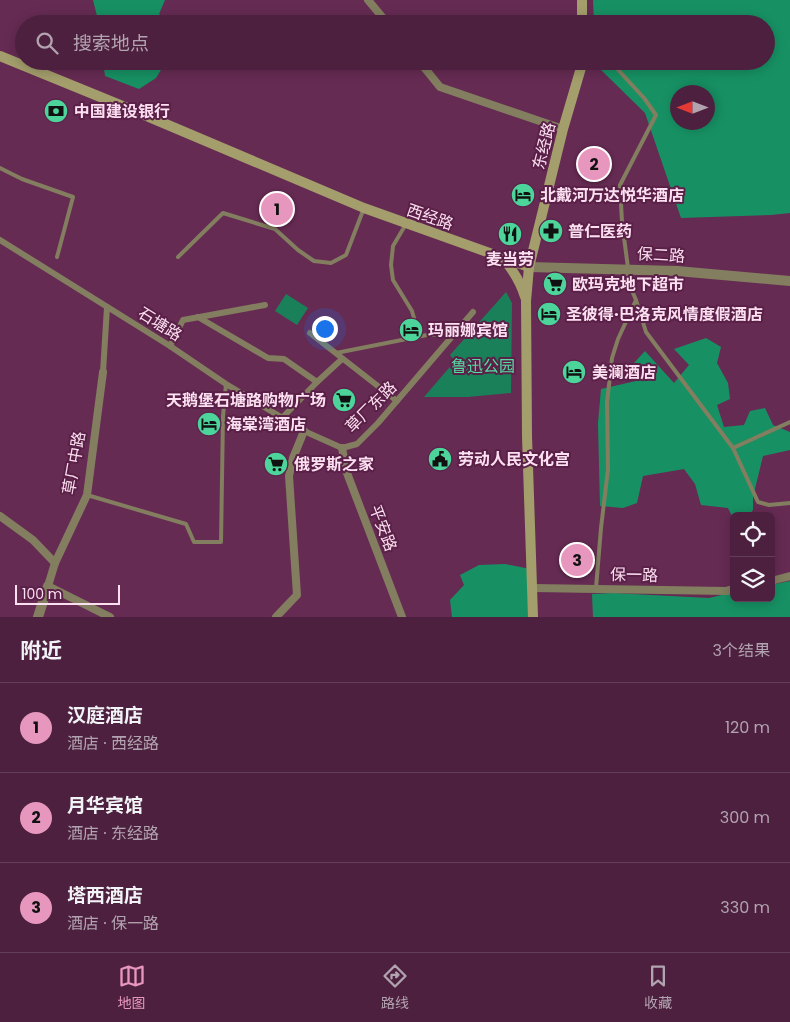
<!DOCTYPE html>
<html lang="zh">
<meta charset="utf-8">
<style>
body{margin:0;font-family:Poppins,"Noto Sans SC",sans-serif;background:#562d49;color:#f1f3f6}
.controls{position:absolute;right:15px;bottom:15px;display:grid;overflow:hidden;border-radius:8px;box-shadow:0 2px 12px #0003}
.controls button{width:45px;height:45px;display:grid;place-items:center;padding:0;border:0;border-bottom:1px solid #633e58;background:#4c203e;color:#f1f3f6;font:25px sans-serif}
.compass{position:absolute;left:670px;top:85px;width:45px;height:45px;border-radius:50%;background:#4c203e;box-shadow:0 2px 12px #0003;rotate:270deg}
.scale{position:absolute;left:15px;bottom:12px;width:105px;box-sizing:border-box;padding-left:5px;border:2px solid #fcdff0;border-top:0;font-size:14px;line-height:18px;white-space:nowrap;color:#fcdff0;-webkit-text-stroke:4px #5a2048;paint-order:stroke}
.you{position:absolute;left:324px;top:328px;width:18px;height:18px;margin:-12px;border:4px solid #fff;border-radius:50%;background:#1a73e8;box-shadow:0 0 0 8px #1a73e833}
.badge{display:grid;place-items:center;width:32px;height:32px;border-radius:50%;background:#e797bd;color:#111;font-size:16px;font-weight:700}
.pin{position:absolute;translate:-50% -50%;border:2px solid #fff;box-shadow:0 1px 5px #0006}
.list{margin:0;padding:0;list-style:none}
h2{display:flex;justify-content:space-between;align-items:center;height:65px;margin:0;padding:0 20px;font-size:21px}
h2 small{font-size:16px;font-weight:400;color:#b2a3b0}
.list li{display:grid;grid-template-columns:32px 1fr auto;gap:15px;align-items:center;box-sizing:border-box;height:90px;padding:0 20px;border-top:1px solid #633e58}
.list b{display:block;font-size:19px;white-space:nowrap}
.list p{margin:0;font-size:16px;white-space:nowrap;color:#b2a3b0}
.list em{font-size:16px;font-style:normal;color:#b2a3b0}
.icon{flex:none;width:28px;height:28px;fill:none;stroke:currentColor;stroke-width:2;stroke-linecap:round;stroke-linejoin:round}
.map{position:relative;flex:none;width:790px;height:617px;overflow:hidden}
.search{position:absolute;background:#4c203e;box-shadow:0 2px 12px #0003;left:15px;right:15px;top:15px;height:55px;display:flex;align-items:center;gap:12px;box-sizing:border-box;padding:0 18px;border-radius:28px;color:#b2a3b0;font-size:19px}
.sheet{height:335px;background:#4c203e}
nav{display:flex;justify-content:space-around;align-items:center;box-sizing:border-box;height:70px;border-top:1px solid #633e58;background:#4c203e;font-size:14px;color:#b2a3b0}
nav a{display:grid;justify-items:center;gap:2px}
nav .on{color:#e797bd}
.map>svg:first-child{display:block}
</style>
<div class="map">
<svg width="790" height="617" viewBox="0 0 790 617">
<rect width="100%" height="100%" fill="#662b53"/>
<!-- green -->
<g fill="#1a8059">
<polygon points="506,292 512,303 511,393 468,397 424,397 455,361 450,355"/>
<polygon points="286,294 308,308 297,325 275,311"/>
</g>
<!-- forest -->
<g fill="#179164" fill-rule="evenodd">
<polygon points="93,0 165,0 159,14 174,24 91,24 97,16"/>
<path d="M593 0H790V213L771 215 681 218 645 113 596 65V61H766V24H594ZM678 92H708V122H678Z"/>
<polygon points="103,61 154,61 164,65 156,78 139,89 105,76"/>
<polygon points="706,338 721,347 717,363 728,383 730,399 717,405 724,427 744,425 750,411 765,408 773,425 790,432 790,450 763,456 753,497 753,510 748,516 734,517 732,516 728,508 701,505 695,484 684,469 643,476 637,503 623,508 600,506 598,423 601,389 636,381 634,363 645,351 674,383 689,365 674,349"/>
<polygon points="505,564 530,569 531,617 452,617 450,600 464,585 460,575 479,565"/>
<polygon points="790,581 790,617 593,617 592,594 613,593 709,598 734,592 734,598 771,598 771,585"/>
</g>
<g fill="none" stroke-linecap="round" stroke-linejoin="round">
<!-- service -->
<g stroke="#827e5f" stroke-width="4">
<polyline points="610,61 644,98 656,115 620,185 622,222 628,268 627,279 636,300 646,332 733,448 758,502 769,505 790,503"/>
<polyline points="0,168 22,179 73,197 57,257"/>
<polyline points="406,224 393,246 391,265 393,280 412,311 419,336"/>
<polyline points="178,257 223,213 275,229 298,250 314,261 331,263 346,255 364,208"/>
<polyline points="336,353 432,334"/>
<polyline points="733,448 790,422"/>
<polyline points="87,495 186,524 194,542 221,542 223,416 226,384"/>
<polyline points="596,588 601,528 608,469 607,403 612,358 618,339 636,300"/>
</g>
<!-- pedestrian -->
<g stroke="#827e5f" stroke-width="6">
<polyline points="0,240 170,346 226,384 304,431 342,448 357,444 378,423 473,312"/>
<polyline points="198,317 268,358 284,359 317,382 342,359"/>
<polyline points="310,333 397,401"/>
<polyline points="432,334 459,328"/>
<polyline points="170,346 183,320 265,305"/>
<polyline points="103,372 107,307"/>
<polyline points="282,418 317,382"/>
</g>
<!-- minor -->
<g stroke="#827e5f" stroke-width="8">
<polyline points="368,0 388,24"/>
<polyline points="419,61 440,87 563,129"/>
<polyline points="103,372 87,495 55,563 48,586 110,617"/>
<polyline points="342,448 347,473 402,617"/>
<polyline points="0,516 33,540 55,563"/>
<polyline points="771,581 790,576"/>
<polyline points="533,588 726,591 734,589"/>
<polyline points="276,617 297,595 289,476 293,458 304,431"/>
</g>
<!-- tertiary -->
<g stroke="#827e5f" stroke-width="10">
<polyline points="529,267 677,271 790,281"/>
<polyline points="38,617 48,586"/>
</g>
<!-- secondary -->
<g stroke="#a49e6c" stroke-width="10">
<polyline points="582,0 582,24"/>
<polyline points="0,56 142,114 364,208 529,267"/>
<path d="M503 258C513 270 521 283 525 297"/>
<polyline points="533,617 527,436 526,301 529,267 563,129 583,61"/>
</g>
</g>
<!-- icons -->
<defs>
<g id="bank-disc" transform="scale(1.25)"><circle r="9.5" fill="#4cd49b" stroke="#5a2048"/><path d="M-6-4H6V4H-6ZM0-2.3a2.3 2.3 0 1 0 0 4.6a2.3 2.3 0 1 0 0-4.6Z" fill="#111"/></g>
<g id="hotel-disc" transform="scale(1.25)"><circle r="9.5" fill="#4cd49b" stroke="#5a2048"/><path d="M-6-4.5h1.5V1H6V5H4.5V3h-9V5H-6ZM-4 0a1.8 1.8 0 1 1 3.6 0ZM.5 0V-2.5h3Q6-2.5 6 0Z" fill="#111"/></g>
<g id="pharmacy-disc" transform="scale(1.25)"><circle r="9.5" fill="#4cd49b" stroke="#5a2048"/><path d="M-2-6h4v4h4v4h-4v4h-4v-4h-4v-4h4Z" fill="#111"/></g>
<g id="restaurant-disc" transform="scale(1.25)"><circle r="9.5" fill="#4cd49b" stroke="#5a2048"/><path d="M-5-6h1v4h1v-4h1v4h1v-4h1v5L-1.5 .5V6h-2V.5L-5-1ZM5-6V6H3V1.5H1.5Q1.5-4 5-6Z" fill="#111"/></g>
<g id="supermarket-disc" transform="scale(1.25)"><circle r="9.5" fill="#4cd49b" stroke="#5a2048"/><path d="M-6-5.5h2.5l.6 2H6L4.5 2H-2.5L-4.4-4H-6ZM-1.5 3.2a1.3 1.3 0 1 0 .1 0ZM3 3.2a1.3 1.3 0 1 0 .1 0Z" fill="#111"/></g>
<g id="civic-disc" transform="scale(1.25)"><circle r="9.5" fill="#4cd49b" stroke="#5a2048"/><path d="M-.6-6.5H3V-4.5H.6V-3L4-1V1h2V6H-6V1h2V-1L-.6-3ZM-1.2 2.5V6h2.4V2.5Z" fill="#111"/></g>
</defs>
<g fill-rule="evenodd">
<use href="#bank-disc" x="56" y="111"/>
<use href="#hotel-disc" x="523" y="195"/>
<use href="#pharmacy-disc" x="551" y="231"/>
<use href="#restaurant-disc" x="510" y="234"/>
<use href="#supermarket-disc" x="555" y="284"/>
<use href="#hotel-disc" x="549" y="314"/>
<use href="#hotel-disc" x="411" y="330"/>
<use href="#hotel-disc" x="574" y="372"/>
<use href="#supermarket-disc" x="344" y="400"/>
<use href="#hotel-disc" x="209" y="424"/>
<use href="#civic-disc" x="440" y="459"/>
<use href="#supermarket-disc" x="276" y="464"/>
</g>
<g text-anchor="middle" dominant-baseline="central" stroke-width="4" stroke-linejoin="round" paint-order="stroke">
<!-- poi labels -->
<g font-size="16" font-weight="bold" fill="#fcdff0" stroke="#5a2048" text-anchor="start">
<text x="74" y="111">中国建设银行</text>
<text x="540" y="195">北戴河万达悦华酒店</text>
<text x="568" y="231">普仁医药</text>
<text x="510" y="259" text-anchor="middle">麦当劳</text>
<text x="572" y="284">欧玛克地下超市</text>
<text x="566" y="314">圣彼得·巴洛克风情度假酒店</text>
<text x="428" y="330">玛丽娜宾馆</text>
<text x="592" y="372">美澜酒店</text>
<text x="326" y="400" text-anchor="end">天鹅堡石塘路购物广场</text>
<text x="226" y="424">海棠湾酒店</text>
<text x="458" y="459">劳动人民文化宫</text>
<text x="294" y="464">俄罗斯之家</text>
</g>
<!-- street labels -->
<g font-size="16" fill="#fcdff0" stroke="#5a2048">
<text transform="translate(544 146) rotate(-76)">东经路</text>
<text transform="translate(430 217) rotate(19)">西经路</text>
<text transform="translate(661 255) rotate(3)">保二路</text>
<text transform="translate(160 324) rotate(32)">石塘路</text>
<text transform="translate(371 407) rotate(-45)">草厂东路</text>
<text transform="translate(74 463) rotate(-80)">草厂中路</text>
<text transform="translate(383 528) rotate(69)">平安路</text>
<text transform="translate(634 575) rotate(1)">保一路</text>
</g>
<!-- park labels -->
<g font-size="16" fill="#54dda3" stroke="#5a2048">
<text x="483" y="366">鲁迅公园</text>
</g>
</g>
</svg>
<div class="controls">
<button><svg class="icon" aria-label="locate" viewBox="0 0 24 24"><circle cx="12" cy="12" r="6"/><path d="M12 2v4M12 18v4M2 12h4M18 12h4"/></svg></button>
<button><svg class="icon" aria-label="layers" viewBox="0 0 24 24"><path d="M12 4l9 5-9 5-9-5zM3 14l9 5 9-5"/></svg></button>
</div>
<svg class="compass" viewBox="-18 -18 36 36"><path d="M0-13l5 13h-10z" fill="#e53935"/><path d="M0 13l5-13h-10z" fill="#b2a3b0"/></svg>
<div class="scale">100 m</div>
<div class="you"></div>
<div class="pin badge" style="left:277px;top:209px">1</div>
<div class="pin badge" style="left:594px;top:164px">2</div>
<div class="pin badge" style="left:577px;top:560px">3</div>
<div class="search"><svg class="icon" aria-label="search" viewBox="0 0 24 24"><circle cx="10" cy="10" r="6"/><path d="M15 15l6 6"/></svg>搜索地点</div>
</div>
<section class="sheet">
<h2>附近<small>3个结果</small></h2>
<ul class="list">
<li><span class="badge">1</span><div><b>汉庭酒店</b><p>酒店 · 西经路</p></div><em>120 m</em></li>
<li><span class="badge">2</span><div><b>月华宾馆</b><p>酒店 · 东经路</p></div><em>300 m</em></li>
<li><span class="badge">3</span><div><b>塔西酒店</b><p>酒店 · 保一路</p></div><em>330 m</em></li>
</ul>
</section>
<nav>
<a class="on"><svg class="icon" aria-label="map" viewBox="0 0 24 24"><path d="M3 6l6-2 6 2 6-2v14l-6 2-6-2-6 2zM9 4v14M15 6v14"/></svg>地图</a>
<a><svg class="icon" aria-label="directions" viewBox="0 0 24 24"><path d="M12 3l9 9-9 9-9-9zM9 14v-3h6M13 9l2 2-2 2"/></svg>路线</a>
<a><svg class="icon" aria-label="saved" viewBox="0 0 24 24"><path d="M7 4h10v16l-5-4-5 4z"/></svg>收藏</a>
</nav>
